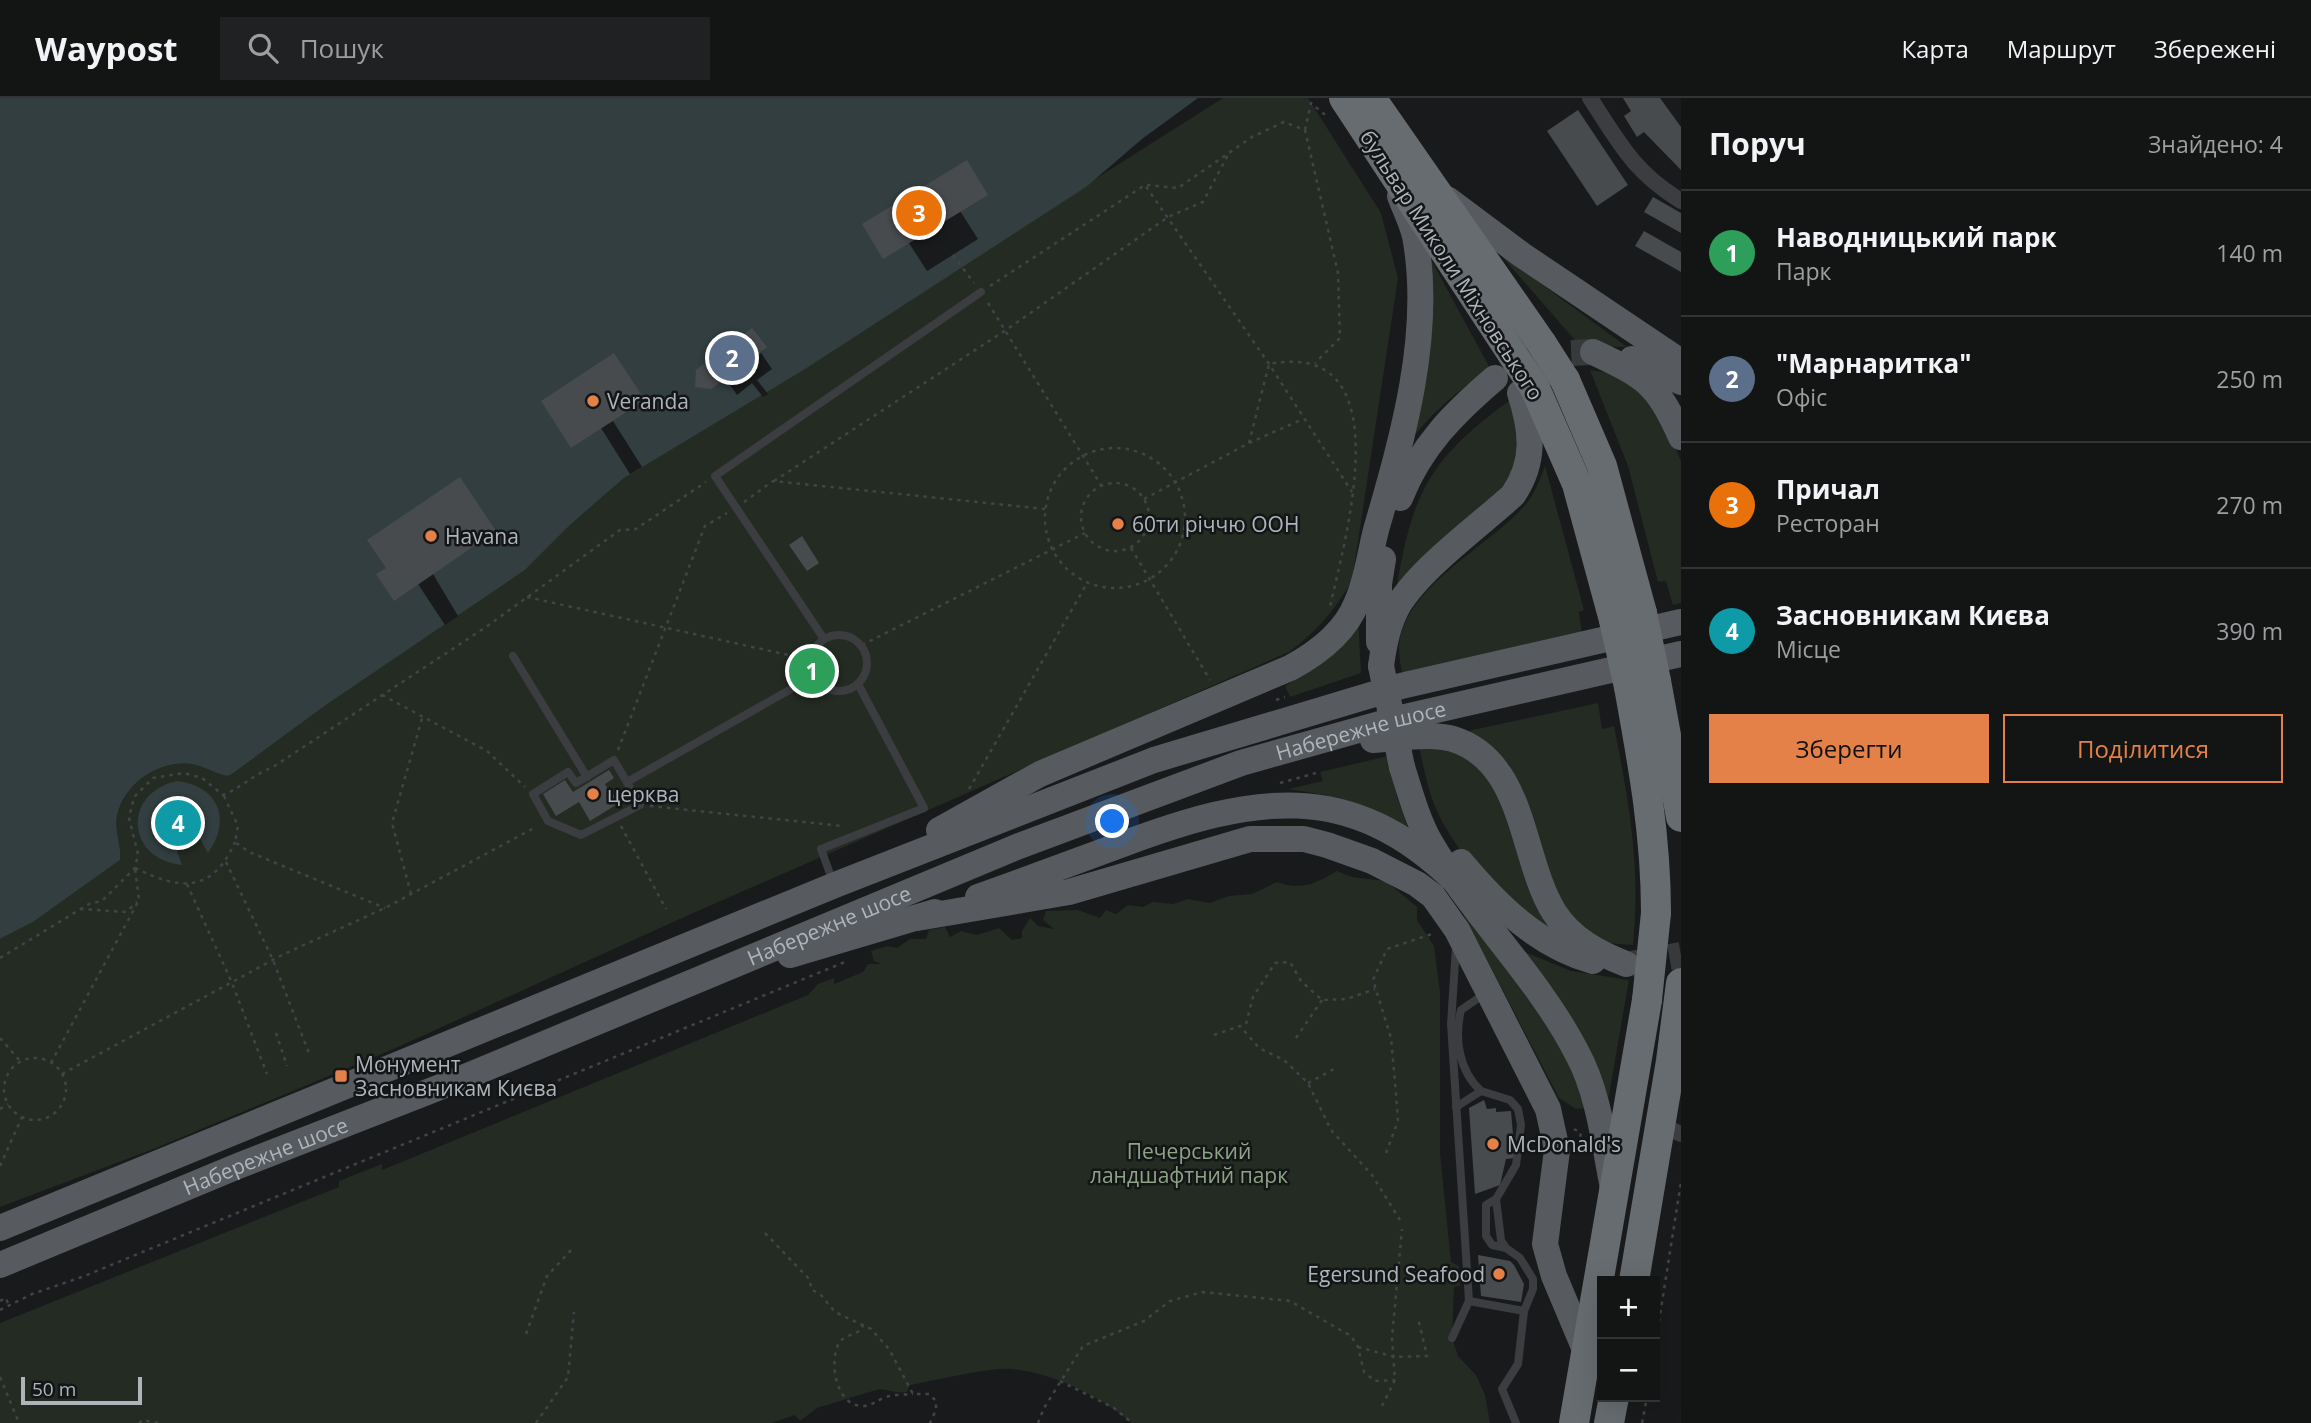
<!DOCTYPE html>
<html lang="uk">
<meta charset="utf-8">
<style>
body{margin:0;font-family:"Open Sans",sans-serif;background:#202122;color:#f1f3f6}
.controls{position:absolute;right:21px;bottom:21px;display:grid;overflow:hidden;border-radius:0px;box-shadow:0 7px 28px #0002}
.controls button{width:63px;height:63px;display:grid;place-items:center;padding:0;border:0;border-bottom:2px solid #323334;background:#131414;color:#f1f3f6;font:35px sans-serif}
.scale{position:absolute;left:21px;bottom:18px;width:121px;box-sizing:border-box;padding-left:7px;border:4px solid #adb5ba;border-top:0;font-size:19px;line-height:24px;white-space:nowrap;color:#adb5ba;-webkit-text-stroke:5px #141516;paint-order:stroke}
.you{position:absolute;left:1113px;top:724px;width:24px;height:24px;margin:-18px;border:5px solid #fff;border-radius:50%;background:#1a73e8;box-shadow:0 0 0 10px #1a73e833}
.badge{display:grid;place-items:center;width:46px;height:46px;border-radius:50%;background:#e38149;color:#fff;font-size:23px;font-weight:700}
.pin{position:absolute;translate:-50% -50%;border:4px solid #fff;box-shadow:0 2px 7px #0006}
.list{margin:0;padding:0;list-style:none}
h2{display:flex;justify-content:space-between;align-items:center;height:91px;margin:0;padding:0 28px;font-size:30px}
h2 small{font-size:23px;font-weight:400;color:#9d9ea0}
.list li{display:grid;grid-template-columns:46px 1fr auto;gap:21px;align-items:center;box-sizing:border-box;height:126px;padding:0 28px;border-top:2px solid #323334}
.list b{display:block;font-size:26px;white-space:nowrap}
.list p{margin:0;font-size:23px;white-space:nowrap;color:#9d9ea0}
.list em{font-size:23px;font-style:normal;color:#9d9ea0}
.actions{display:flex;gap:14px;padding:21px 28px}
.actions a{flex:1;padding:16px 0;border:2px solid #e38149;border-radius:0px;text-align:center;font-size:24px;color:#e38149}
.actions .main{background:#e38149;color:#111}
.icon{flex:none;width:38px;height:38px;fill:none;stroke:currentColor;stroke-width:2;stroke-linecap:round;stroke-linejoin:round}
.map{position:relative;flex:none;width:1681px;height:1325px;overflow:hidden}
header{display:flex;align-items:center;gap:42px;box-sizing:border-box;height:98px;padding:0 35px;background:#131414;border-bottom:2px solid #323334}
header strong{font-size:33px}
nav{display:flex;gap:38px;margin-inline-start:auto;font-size:24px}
.search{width:490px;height:63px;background:#202122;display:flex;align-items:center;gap:18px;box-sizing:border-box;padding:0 24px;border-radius:0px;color:#9d9ea0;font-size:26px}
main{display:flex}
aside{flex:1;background:#131414}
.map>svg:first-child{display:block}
</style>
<header>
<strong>Waypost</strong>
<div class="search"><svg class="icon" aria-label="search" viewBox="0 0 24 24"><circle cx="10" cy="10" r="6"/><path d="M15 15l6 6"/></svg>Пошук</div>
<nav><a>Карта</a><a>Маршрут</a><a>Збережені</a></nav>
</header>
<main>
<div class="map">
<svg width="1681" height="1325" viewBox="0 0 1681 1325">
<rect width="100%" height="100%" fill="#191a1b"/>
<!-- green -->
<g fill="#242b23">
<path d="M1223 0H1308L1381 115 1398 180 1352 483C1335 512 1316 534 1289 554L682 820 389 953 156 1050 0 1109V841L33 824 120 762C122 748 114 733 117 719 124 686 158 662 191 666 204 668 214 675 227 678L232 676 326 607 525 472 570 427 624 380Z"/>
<path d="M1424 149 1491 272C1456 292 1428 318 1404 351Z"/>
<polygon points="1498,154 1627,249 1580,248"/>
<polygon points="1590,272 1618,276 1658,310 1681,363 1681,505 1673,507 1666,483 1658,484 1628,368"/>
<path d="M1510 302 1520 321 1519 375 1394 503C1412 398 1423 366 1510 302Z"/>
<path d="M1545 368 1584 512 1579 514 1582 536 1403 578C1401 570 1399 560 1399 552 1399 491 1491 448 1526 406 1535 395 1540 381 1545 368Z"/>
<polygon points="1358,521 1361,575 1290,599 1285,588 1318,567"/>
<path d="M1598 605 1602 631 1614 628C1629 704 1641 769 1633 847 1621 846 1606 846 1596 840 1544 808 1537 717 1509 666L1494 650 1468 633Z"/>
<path d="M1437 647 1484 667 1559 834C1511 816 1454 756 1435 708 1427 690 1424 669 1419 649Z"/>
<polygon points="1388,658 1397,699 1408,730 1325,697 1288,691 1323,683 1320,674"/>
<path d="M1337 773 1352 779 1386 783 1417 809V822L1434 848 1440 894V1055L1451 1164 1459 1168 1460 1188 1454 1189 1452 1240 1458 1258 1476 1277 1485 1297 1490 1325H1132C1099 1298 1054 1275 1011 1271 989 1269 934 1283 910 1287L907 1294C895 1296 887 1290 876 1292L817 1310 800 1323 795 1317 771 1325H0V1225L339 1089V1083L382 1066V1072L808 897 818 886 834 880V886L863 874 868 866H882L874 863 871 853 887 848 897 850 910 841H926L929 832 945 829 950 839 961 833 977 837 999 830 1012 842 1022 840V833L1030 820 1038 828 1054 831 1043 822 1046 813 1078 812 1100 820 1106 812 1116 816 1128 807 1143 809 1153 804 1173 806 1188 801 1210 805 1229 798 1252 796 1277 784C1301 793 1317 785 1337 773Z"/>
<polygon points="1447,794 1477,827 1567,956 1588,1010 1576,1011 1559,1000 1463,816"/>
<path d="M1518 851 1571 873 1629 882 1608 1003C1594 945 1552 898 1518 851Z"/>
</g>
<!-- water -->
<g fill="#323e40">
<path d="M0 0H1198L1142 41 1086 89 805 271 624 380 570 427 525 472 326 607 232 676 227 678C214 675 204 668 191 666 158 662 124 686 117 718 114 733 122 748 120 762L33 824 0 841Z"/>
<path d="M177 683C219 688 232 722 208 755L187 718 168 728 182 767C126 761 122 695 177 683Z"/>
</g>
<!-- pier -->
<g fill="#191a1b">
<polygon points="960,113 978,141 927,173 909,145"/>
<polygon points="761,255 772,271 757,282 768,296 763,299 752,285 737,297 726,281"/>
<polygon points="613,323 642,369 630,376 601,330"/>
<polygon points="433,476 458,518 445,527 418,486"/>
</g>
<!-- building -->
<g fill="#484b4e">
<polygon points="1623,0 1660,0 1681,29 1681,72 1644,34 1637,39 1624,18 1631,13"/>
<polygon points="1578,12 1628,87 1597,108 1547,33"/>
<polygon points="967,62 988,97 883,161 862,126"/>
<polygon points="1653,99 1681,115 1681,135 1644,114"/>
<polygon points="1644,133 1681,154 1681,174 1635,148"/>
<polygon points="752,230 767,249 711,291 695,289 696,272"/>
<polygon points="614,255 645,302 571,350 541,303"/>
<polygon points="460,379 496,433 394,503 376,476 386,470 367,442"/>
<polygon points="802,438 819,465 807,473 789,447"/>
<polygon points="609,672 614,680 605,686 612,698 619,694 624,702 590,723 579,704 556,718 543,696 565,682 573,694"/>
<polygon points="1484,1002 1487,1011 1496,1010 1496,1014 1511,1013 1515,1060 1506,1061 1500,1087 1475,1096 1469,1010"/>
<polygon points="1478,1157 1510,1163 1514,1167 1524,1186 1521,1204 1481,1198"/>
</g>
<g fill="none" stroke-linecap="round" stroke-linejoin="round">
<!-- primary-tunnel -->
<g stroke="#37393b" stroke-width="26" stroke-dasharray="26 13" stroke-linecap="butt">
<polyline points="1533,263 1570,255 1593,254"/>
<polyline points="1631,866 1681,857"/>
</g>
<!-- path -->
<g stroke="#414447" stroke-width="2.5" stroke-dasharray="3.5 5" stroke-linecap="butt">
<polyline points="1305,32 1311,5 1324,16 1325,11"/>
<polyline points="1147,87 1178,90 1252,39 1284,24 1305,32 1338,175 1340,240 1315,265"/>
<polyline points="953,157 974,185"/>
<polyline points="990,188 1145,87 1269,266 1352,394"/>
<polyline points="988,205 1101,387"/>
<polyline points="1249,345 1303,321"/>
<circle cx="1115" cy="420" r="70"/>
<polyline points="774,383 1006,232 1168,119 1203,104 1230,53"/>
<circle cx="1115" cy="419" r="34"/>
<path d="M1144 401 1249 345 1269 266C1404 240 1345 440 1330 509"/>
<polyline points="744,404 773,383 1045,411"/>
<polyline points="1131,450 1210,582"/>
<polyline points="527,499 811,562"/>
<polyline points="862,547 1085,435"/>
<polyline points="382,597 487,653 525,689"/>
<polyline points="1276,602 1285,599"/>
<polyline points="618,652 705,428 727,415"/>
<polyline points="1280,685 1316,675"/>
<polyline points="969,691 1086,487"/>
<polyline points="224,698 238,728 235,744 249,754 385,810"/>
<polyline points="650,708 842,728"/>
<polyline points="621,728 666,811"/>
<polyline points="226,764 273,862 310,958"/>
<path d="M135 770C180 792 212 796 235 744"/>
<polyline points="187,786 232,885 267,976"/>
<polyline points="411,796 392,725 423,617"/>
<polyline points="80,811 126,814 137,804"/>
<path d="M0 860 89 806 102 803 135 770 138 756 129 720 134 699 153 680 184 675 202 680 223 697C242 689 253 677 273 669L486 529 620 432 636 431 706 384"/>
<polyline points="1246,926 1253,899 1275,865 1290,864 1301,883 1322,902 1347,901 1375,891"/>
<polyline points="276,935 287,968"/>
<polyline points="1214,937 1240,928 1259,950 1284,962 1308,985 1331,1032 1372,1077 1400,1122"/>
<polyline points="0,940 20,963"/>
<polyline points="1296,940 1322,902"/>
<circle cx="35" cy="991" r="31"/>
<polyline points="51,965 139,802 135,770"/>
<polyline points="62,976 282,857 385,810 536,729"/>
<polyline points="1308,985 1334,971"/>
<polyline points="0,1011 8,1006"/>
<polyline points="1574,1031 1581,1035 1578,1048"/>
<polyline points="1386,1055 1398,1023 1395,984 1391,940 1373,882 1387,851 1435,835"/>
<polyline points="0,1068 22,1019"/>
<polyline points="765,1135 810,1182 811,1191 821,1197 835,1214 871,1231 889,1251 913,1296 929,1296 936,1303 936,1312 930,1325"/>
<polyline points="0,1203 6,1200 9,1208"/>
<polyline points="0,1212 32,1196 82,1179 845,864"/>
<path d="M863 1226 862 1231C855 1237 844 1237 839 1245 829 1263 835 1306 861 1308 871 1309 877 1302 886 1299 894 1296 905 1297 913 1296"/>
<polyline points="526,1236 547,1178 574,1149"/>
<polyline points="1358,1249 1395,1259 1427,1258 1418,1220"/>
<polyline points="1655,1249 1681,1084"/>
<polyline points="0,1279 19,1325"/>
<polyline points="1060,1283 1114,1310 1132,1325"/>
<polyline points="1382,1308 1395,1282 1392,1240 1402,1131"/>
<polyline points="139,1325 142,1322 158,1325"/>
<polyline points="536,1325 568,1279 574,1214"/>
<polyline points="1038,1325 1044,1310 1083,1248 1144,1223 1170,1203 1203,1194 1290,1203 1351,1238 1358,1249 1364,1274 1375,1283 1395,1282"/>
<polyline points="1642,1325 1647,1299"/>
</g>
<!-- lane -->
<g stroke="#3b3d40" stroke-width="8">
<circle cx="839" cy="565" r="28"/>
<polyline points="824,541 715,378 981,194"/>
<polyline points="513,558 587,679"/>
<polygon points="614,662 640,707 581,737 548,723 533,696 568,674 576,685"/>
<polyline points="627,684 814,578"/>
<polyline points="833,784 821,751 924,710 858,586"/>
<path d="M1481 993C1459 973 1454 941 1461 912L1480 899 1487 900"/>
<polyline points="1456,1009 1481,993 1510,1002 1518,1011 1521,1027 1516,1067 1496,1101 1501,1142 1506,1150"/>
<polyline points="1496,1101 1486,1107 1486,1138 1492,1147 1506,1150 1520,1160 1533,1181 1533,1191 1524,1213 1518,1266 1502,1291 1516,1325"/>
<polyline points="1469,1203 1524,1213"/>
<polyline points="1452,1240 1469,1203 1451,926 1456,849"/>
</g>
<!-- street -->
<g stroke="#3b3d40" stroke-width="16">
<path d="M1590 0C1620 46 1633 73 1681 103"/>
<polyline points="1661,1027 1681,1036"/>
</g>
<!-- primary -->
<g stroke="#575b5f" stroke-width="26">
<polyline points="1447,101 1522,157 1681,264"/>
<path d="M1593 254C1646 279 1656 284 1681 339"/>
<polyline points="1632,261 1681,284"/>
<path d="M1400 400C1420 349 1454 315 1495 280"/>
<polyline points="1379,544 1379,486 1383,461"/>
<path d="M1381 568C1384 546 1388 525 1399 506 1422 469 1480 427 1513 397 1536 363 1532 332 1520 295"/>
<path d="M1373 642C1397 641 1430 634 1453 641 1526 664 1520 759 1554 814 1571 841 1598 855 1626 866"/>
<path d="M1402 669C1410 694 1417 721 1430 744 1473 818 1538 879 1577 955 1599 995 1604 1046 1613 1090"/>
<path d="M939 732 1040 676 1290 570C1318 555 1345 535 1357 504 1367 482 1370 455 1376 432 1403 339 1433 235 1415 138 1412 125 1405 111 1400 98"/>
<path d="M1461 764C1498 808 1537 847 1593 863"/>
<path d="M978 799C1026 782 1074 764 1123 746 1252 698 1349 679 1456 784"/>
<polyline points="917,820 1069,794 1250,741 1304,741 1327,747 1372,763 1417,786 1433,798 1457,832 1548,1011 1557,1052 1545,1146 1554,1178 1586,1254"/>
<polyline points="790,857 935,814"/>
<polyline points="0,1130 835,787 1154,662 1401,588 1681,524"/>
<path id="s1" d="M0 1167 238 1068 453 984 1019 748 1241 665 1401 620 1681 556"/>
</g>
<!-- highway -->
<g stroke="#676c70" stroke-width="30">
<polyline points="1344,0 1513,257"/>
<polyline points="1371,0 1542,246"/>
<polyline points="1565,282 1602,368 1642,515"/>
<polyline points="1535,290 1577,386 1614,522"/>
<polyline points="1656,583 1681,719"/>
<path d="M1629 589C1643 666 1656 737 1656 815"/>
<polyline points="1634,1183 1671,963 1681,885"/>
<polyline points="1574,1325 1647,902"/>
<polyline points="1609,1325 1614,1299"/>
</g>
<!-- primary-bridge -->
<polyline stroke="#575b5f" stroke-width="26" points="1381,568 1402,669"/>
<!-- highway-bridge -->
<g stroke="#676c70" stroke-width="30">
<polyline points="1542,246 1565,282"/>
<polyline points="1513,257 1535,290"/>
<polyline points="1642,515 1656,583"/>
<polyline points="1614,522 1629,589"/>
<polyline points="1647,902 1656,815"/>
</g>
</g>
<!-- markers -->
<g fill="#e38149" stroke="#141516" stroke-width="2.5">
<circle cx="593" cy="303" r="7"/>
<circle cx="1118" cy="426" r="7"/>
<circle cx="431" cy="438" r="7"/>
<circle cx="593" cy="696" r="7"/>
<rect x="334" y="971" width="14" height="14" rx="3.5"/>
<circle cx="1493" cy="1046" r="7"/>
<circle cx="1499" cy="1176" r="7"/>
</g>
<g text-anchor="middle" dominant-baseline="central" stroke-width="5" stroke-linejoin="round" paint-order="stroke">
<!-- street labels -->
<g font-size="21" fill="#adb5ba" stroke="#141516">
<text transform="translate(1452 167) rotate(57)">бульвар Миколи Міхновського</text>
<text stroke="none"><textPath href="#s1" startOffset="1463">Набережне шосе</textPath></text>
<text stroke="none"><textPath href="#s1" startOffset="896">Набережне шосе</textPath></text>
<text stroke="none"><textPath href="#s1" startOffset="287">Набережне шосе</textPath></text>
</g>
<!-- poi labels -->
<g font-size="21" fill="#adb5ba" stroke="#141516" text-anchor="start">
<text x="607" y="303">Veranda</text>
<text x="1132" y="426">60ти річчю ООН</text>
<text x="445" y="438">Havana</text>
<text x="607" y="696">церква</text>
<text x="355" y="966">Монумент<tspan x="355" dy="24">Засновникам Києва</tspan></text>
<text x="1507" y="1046">McDonald's</text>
<text x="1485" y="1176" text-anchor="end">Egersund Seafood</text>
</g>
<!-- park labels -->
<g font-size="21" fill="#8da386" stroke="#141516">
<text x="1189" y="1053">Печерський<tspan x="1189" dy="24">ландшафтний парк</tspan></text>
</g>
</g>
</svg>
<div class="controls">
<button>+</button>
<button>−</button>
</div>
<div class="scale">50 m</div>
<div class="you"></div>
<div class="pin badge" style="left:812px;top:573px;background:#2e9e5b">1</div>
<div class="pin badge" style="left:732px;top:260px;background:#5c6f8a">2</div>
<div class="pin badge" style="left:919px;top:115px;background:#e8710a">3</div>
<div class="pin badge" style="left:178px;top:725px;background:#0f9aa8">4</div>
</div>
<aside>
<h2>Поруч<small>Знайдено: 4</small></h2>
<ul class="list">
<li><span class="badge" style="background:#2e9e5b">1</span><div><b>Наводницький парк</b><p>Парк</p></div><em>140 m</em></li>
<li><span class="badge" style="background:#5c6f8a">2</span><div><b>&quot;Марнаритка&quot;</b><p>Офіс</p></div><em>250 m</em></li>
<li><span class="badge" style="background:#e8710a">3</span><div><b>Причал</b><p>Ресторан</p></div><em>270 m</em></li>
<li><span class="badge" style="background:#0f9aa8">4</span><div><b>Засновникам Києва</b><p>Місце</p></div><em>390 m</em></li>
</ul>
<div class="actions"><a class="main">Зберегти</a><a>Поділитися</a></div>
</aside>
</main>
